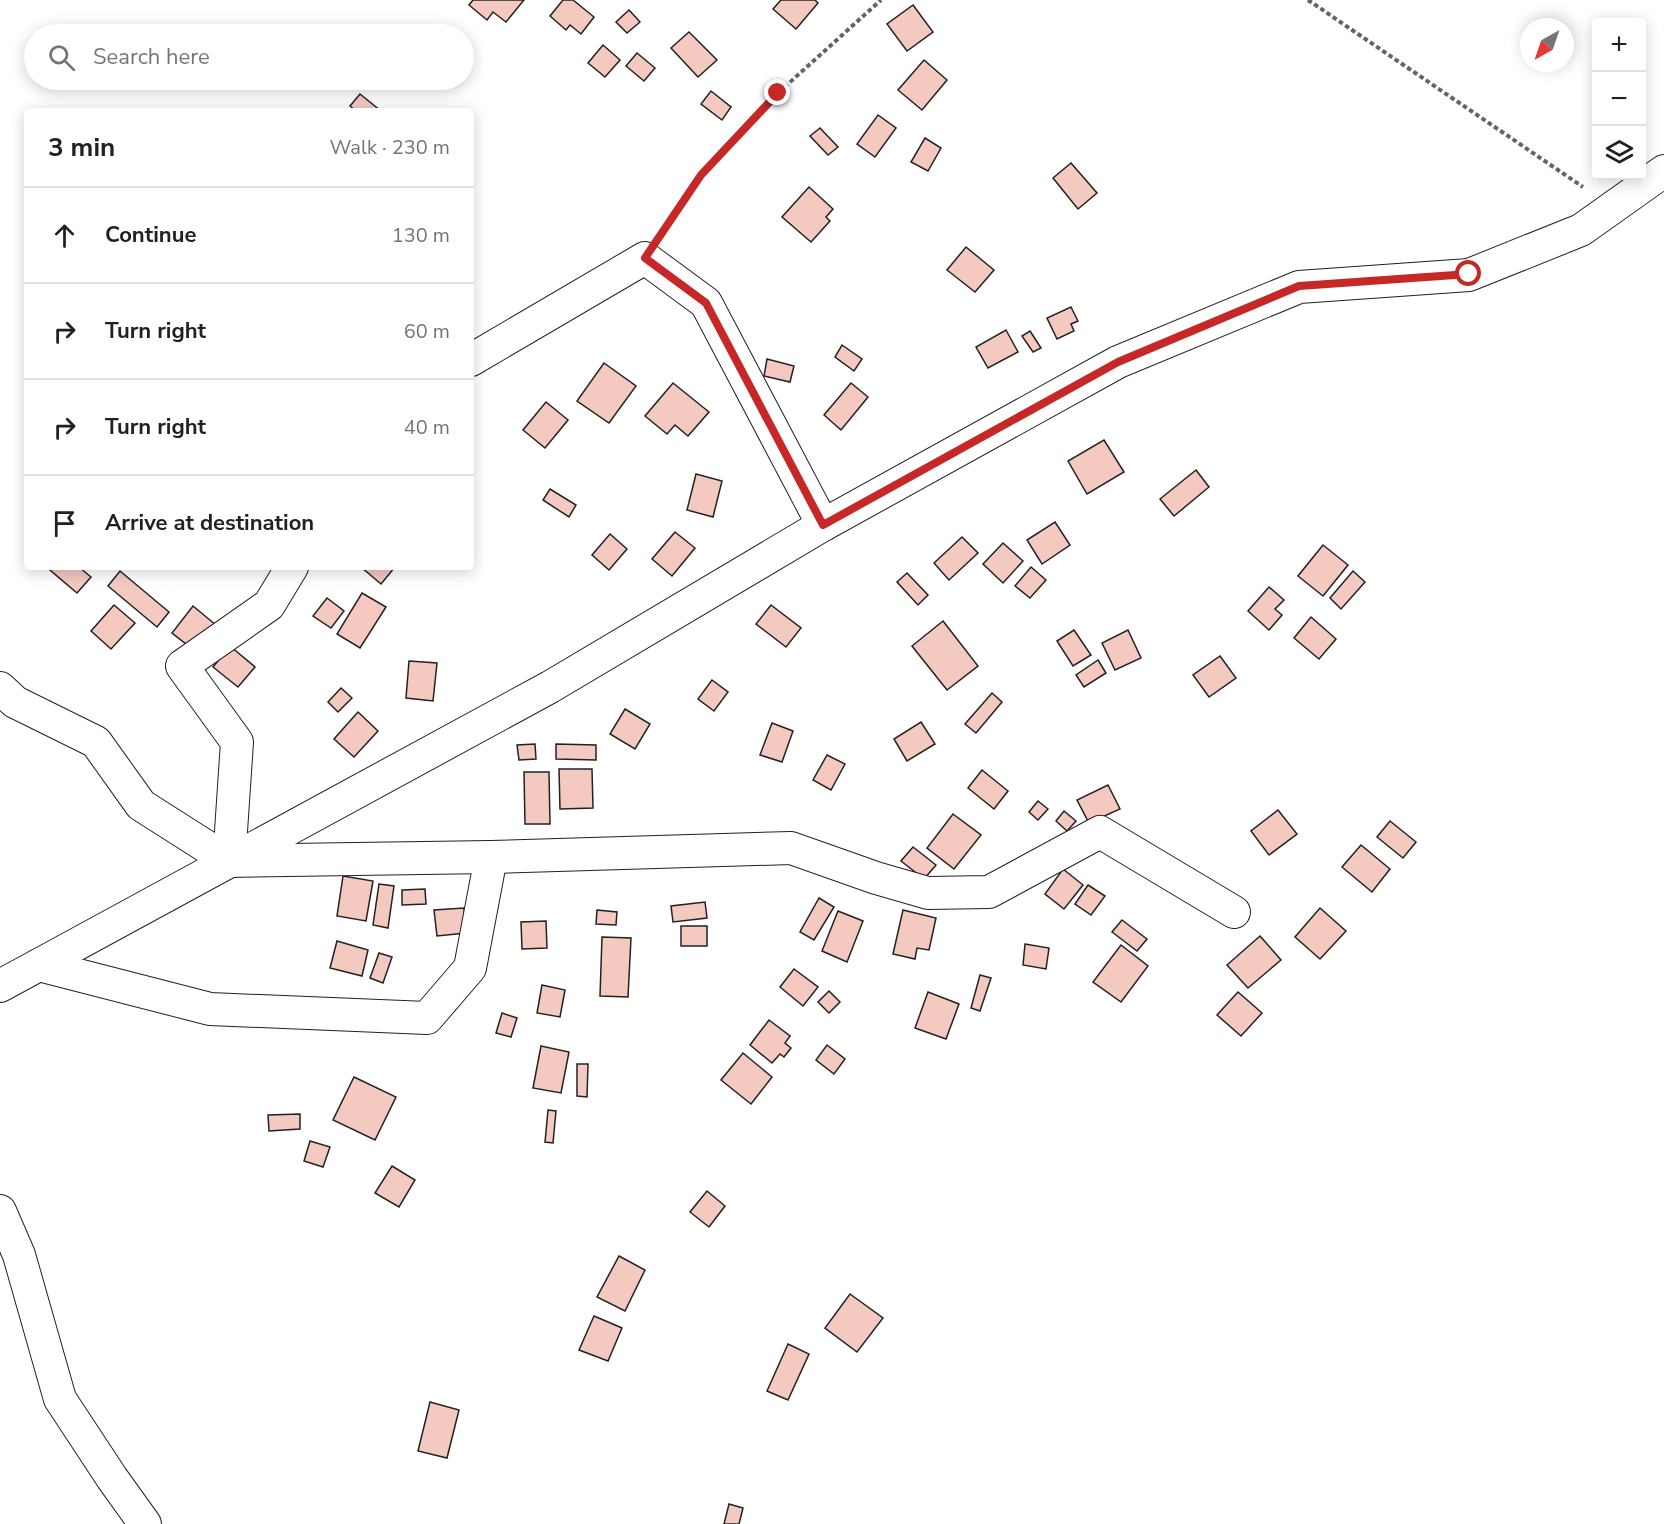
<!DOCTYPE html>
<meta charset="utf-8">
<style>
body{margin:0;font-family:"Nunito Sans",sans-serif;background:#f6f6f6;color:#202124}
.controls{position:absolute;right:18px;top:18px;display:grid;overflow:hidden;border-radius:6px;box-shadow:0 3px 15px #0003}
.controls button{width:54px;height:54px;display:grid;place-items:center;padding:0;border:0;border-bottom:2px solid #e0e0e0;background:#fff;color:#202124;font:30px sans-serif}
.compass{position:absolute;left:1520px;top:18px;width:54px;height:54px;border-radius:50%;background:#fff;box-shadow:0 3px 15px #0003;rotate:220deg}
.stop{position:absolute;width:18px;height:18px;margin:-14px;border:4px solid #c62828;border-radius:50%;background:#fff}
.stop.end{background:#c62828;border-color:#fff;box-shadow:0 2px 6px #0008}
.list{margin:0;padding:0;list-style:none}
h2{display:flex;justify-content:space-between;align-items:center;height:78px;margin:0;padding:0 24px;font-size:26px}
h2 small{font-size:20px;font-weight:400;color:#757577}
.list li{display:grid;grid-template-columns:39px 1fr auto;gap:18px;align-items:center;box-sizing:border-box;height:96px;padding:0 24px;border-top:2px solid #e0e0e0}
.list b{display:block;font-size:22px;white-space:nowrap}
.list em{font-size:20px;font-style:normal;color:#757577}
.icon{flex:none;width:33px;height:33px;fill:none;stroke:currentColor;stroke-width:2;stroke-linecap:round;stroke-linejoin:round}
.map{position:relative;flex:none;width:1664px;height:1524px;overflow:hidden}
.search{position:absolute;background:#fff;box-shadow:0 3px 15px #0003;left:24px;top:24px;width:450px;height:66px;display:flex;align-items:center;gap:15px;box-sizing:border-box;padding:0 21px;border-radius:33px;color:#757577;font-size:22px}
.panel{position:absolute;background:#fff;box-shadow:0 3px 15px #0003;left:24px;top:108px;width:450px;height:462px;border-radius:6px}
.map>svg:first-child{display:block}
</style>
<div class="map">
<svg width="1664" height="1524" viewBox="0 0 1664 1524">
<rect width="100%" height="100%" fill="#fff"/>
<!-- building -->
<g fill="#f3c9c0" stroke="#222" stroke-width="1.5">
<polygon points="473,0 524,0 506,22 493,12 487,20 469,5"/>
<polygon points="563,0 573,0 594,17 581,34 570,25 566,30 550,16"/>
<polygon points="781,0 815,0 818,3 796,29 773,9"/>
<polygon points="913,5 933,32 907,51 887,24"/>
<polygon points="629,10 640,22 627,33 616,22"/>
<polygon points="689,32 717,60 698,77 671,48"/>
<polygon points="603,45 620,60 605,77 588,63"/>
<polygon points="637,53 655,68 644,81 626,66"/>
<polygon points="924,60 947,80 922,110 898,90"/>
<polygon points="711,91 731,107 722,120 701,104"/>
<polygon points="360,94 381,111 356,111 350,106"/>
<polygon points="878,115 896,128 875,157 857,144"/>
<polygon points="820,128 838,147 828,155 810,136"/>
<polygon points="925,138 941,148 928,171 911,162"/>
<polygon points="1071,163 1097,193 1078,209 1053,178"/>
<polygon points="809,187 833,209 826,217 830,221 811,242 782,217"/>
<polygon points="966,247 994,270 975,292 947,270"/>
<polygon points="1071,307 1078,321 1071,324 1074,331 1057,339 1047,318"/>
<polygon points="1006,330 1018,352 988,368 976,347"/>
<polygon points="1030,331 1041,348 1033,352 1022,336"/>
<polygon points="842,345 862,359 854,371 835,357"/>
<polygon points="767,359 794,366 790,382 764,376"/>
<polygon points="604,363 636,386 609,423 577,401"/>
<polygon points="673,383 709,412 688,436 675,425 667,434 645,416"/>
<polygon points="851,383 868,397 841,430 824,415"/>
<polygon points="546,402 568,420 545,448 523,430"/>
<polygon points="1104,440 1124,472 1087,494 1068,461"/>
<polygon points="1196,470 1209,487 1174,516 1160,499"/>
<polygon points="696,474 722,481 713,517 687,510"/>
<polygon points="550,489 576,505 569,517 543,500"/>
<polygon points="1055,522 1070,545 1042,564 1027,540"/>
<polygon points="675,532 695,548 672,576 652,559"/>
<polygon points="610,534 627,549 609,570 592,555"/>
<polygon points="962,537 978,553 949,580 934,563"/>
<polygon points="1003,543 1023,561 1003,583 983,564"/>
<polygon points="1323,545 1348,565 1323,596 1298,576"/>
<polygon points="52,567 79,567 91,577 77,593 50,570"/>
<polygon points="361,567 395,567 381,584"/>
<polygon points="1031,567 1046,580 1030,598 1015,586"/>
<polygon points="120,571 169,612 157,627 108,586"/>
<polygon points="1353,571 1365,582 1341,609 1330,598"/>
<polygon points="907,573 928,595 918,605 897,582"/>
<polygon points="1269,587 1284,600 1275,609 1282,615 1269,630 1248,611"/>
<polygon points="362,593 386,607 360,648 337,634"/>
<polygon points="327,598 344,611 331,628 313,616"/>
<polygon points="114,605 135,623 111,649 91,631"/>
<polygon points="771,605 801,628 786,647 756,624"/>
<polygon points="193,606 216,625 195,651 172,633"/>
<polygon points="1311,617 1336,639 1319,659 1294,638"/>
<polygon points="943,621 978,666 947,690 912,646"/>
<polygon points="1074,630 1091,655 1073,666 1057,641"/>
<polygon points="1128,630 1141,658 1115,670 1102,643"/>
<polygon points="230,646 255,667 238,687 213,667"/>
<polygon points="1220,656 1236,678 1209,697 1193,675"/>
<polygon points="1098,660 1106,673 1084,687 1076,675"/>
<polygon points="409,661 437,663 433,701 406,698"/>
<polygon points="712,680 728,692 714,711 698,699"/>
<polygon points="341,688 352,698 338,712 328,702"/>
<polygon points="992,693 1002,702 976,733 965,724"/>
<polygon points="625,709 650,724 635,749 610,734"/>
<polygon points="358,712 378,731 354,757 334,739"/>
<polygon points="921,722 935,744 907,761 894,739"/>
<polygon points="772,723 793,731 782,762 760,755"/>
<polygon points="535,744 536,759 519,760 517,745"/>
<polygon points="556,744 596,745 596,760 556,759"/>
<polygon points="827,755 845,764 831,790 813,780"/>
<polygon points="559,769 592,769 593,808 560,809"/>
<polygon points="982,770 1008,791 994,809 968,788"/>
<polygon points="524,772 549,772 550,824 525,824"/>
<polygon points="1108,785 1120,809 1089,823 1077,800"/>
<polygon points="1038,801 1048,809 1038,820 1029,812"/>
<polygon points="1278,810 1297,834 1269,855 1251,831"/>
<polygon points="1064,811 1076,821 1067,831 1056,821"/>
<polygon points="953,814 981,835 954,869 927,848"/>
<polygon points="1390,821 1416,842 1403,858 1377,837"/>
<polygon points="1361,845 1390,869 1372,892 1342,867"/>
<polygon points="913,847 936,865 924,879 901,861"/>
<polygon points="1063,869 1083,885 1064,909 1045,894"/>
<polygon points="343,876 373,881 366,921 337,916"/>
<polygon points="379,884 394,886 388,928 373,925"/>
<polygon points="1088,885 1105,896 1091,915 1075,904"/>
<polygon points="425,889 426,904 402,905 402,890"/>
<polygon points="819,898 834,907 814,940 800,932"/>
<polygon points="705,902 707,918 673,922 671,906"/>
<polygon points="464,908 466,933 437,936 434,910"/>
<polygon points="1320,908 1346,931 1320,959 1295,937"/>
<polygon points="597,910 617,912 616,925 596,924"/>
<polygon points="903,910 936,918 929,950 917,948 915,959 893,954"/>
<polygon points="838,911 863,921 847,962 822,951"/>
<polygon points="1122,920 1147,939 1137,951 1112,932"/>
<polygon points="546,921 547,948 522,949 521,922"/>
<rect x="681" y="926" width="26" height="20"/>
<polygon points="1260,936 1281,960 1248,988 1227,965"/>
<polygon points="602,937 631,938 628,997 600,996"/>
<polygon points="337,941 368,950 362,976 330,968"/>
<polygon points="1025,944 1049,948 1046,969 1023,965"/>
<polygon points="1121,945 1148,966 1121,1002 1093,982"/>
<polygon points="379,953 392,957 383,983 370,978"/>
<polygon points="794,969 818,987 803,1006 780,987"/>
<polygon points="980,975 991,978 980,1011 971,1008"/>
<polygon points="542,985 565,990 560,1017 537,1013"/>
<polygon points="829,991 840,1002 829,1013 818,1002"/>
<polygon points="928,992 959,1004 946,1039 915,1028"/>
<polygon points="1238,992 1262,1013 1241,1036 1217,1015"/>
<polygon points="502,1013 517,1018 511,1037 496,1033"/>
<polygon points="769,1020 790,1036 785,1043 791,1048 784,1057 780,1054 772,1063 750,1045"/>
<polygon points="827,1045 845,1059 834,1074 816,1060"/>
<polygon points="541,1046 569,1052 561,1093 533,1088"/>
<polygon points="743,1053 772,1077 751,1104 721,1080"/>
<polygon points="577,1064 588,1064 587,1097 577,1096"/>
<polygon points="354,1077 396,1097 375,1140 333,1120"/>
<polygon points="548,1110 556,1111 553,1143 545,1142"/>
<polygon points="300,1114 300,1129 269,1131 268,1115"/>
<polygon points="310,1141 330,1147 323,1167 304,1161"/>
<polygon points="392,1166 415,1180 399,1207 375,1193"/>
<polygon points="707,1191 725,1206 709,1227 690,1212"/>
<polygon points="619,1256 645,1270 625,1311 597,1297"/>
<polygon points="850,1294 883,1318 857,1352 825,1328"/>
<polygon points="594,1316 622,1328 608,1361 579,1350"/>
<polygon points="788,1344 809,1354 788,1400 767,1391"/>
<polygon points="430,1402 459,1410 447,1458 418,1451"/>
<polygon points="729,1504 743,1508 739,1524 724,1524"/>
</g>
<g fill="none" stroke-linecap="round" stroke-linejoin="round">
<!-- street casing -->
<g stroke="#222" stroke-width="34">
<g id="street">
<polyline points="471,360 645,258 706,303 823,525"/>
<polyline points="0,688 15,702 96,742 141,805 229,861 491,857 791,848 876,878 928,893 989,892 1100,832 1234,912"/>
<polyline points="229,861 237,742 182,666 269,605 292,567"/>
<polyline points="39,965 210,1009 427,1018 470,968 491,857"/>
<polyline points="0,986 550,687 823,525 1118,362 1299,287 1469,275 1581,230 1664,171"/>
<polyline points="0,1211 19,1255 60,1399 112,1478 145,1524"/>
</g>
</g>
<!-- path -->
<g stroke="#646464" stroke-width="4" stroke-dasharray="4.5 3" stroke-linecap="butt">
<polyline points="1308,0 1583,187"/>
<polyline points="664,230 701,175 778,93 881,0"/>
</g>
<!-- street -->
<use href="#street" stroke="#fff" stroke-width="32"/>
</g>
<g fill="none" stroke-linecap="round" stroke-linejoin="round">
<!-- route -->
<polyline stroke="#c62828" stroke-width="8" points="778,93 701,175 645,258 706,303 823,525 1118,362 1299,286 1469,274"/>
</g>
</svg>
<div class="controls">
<button>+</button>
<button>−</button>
<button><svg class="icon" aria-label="layers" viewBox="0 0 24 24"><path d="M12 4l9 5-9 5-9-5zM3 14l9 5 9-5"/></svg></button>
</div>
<svg class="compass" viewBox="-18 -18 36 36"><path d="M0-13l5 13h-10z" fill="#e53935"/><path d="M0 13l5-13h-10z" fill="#757577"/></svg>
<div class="stop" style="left:1469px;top:274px"></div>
<div class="stop end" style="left:778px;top:93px"></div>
<div class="search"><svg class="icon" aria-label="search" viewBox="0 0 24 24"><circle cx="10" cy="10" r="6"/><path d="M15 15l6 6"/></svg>Search here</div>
<section class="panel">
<h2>3 min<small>Walk · 230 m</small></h2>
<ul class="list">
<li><svg class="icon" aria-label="ahead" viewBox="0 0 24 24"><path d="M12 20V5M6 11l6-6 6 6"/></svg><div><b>Continue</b></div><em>130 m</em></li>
<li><svg class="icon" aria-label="right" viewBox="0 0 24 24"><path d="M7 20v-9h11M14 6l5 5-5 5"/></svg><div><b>Turn right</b></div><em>60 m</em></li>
<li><svg class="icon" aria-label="right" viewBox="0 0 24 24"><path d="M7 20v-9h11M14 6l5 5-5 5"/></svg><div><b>Turn right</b></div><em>40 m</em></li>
<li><svg class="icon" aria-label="arrive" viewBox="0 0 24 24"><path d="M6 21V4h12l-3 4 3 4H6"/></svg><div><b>Arrive at destination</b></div></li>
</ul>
</section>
</div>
